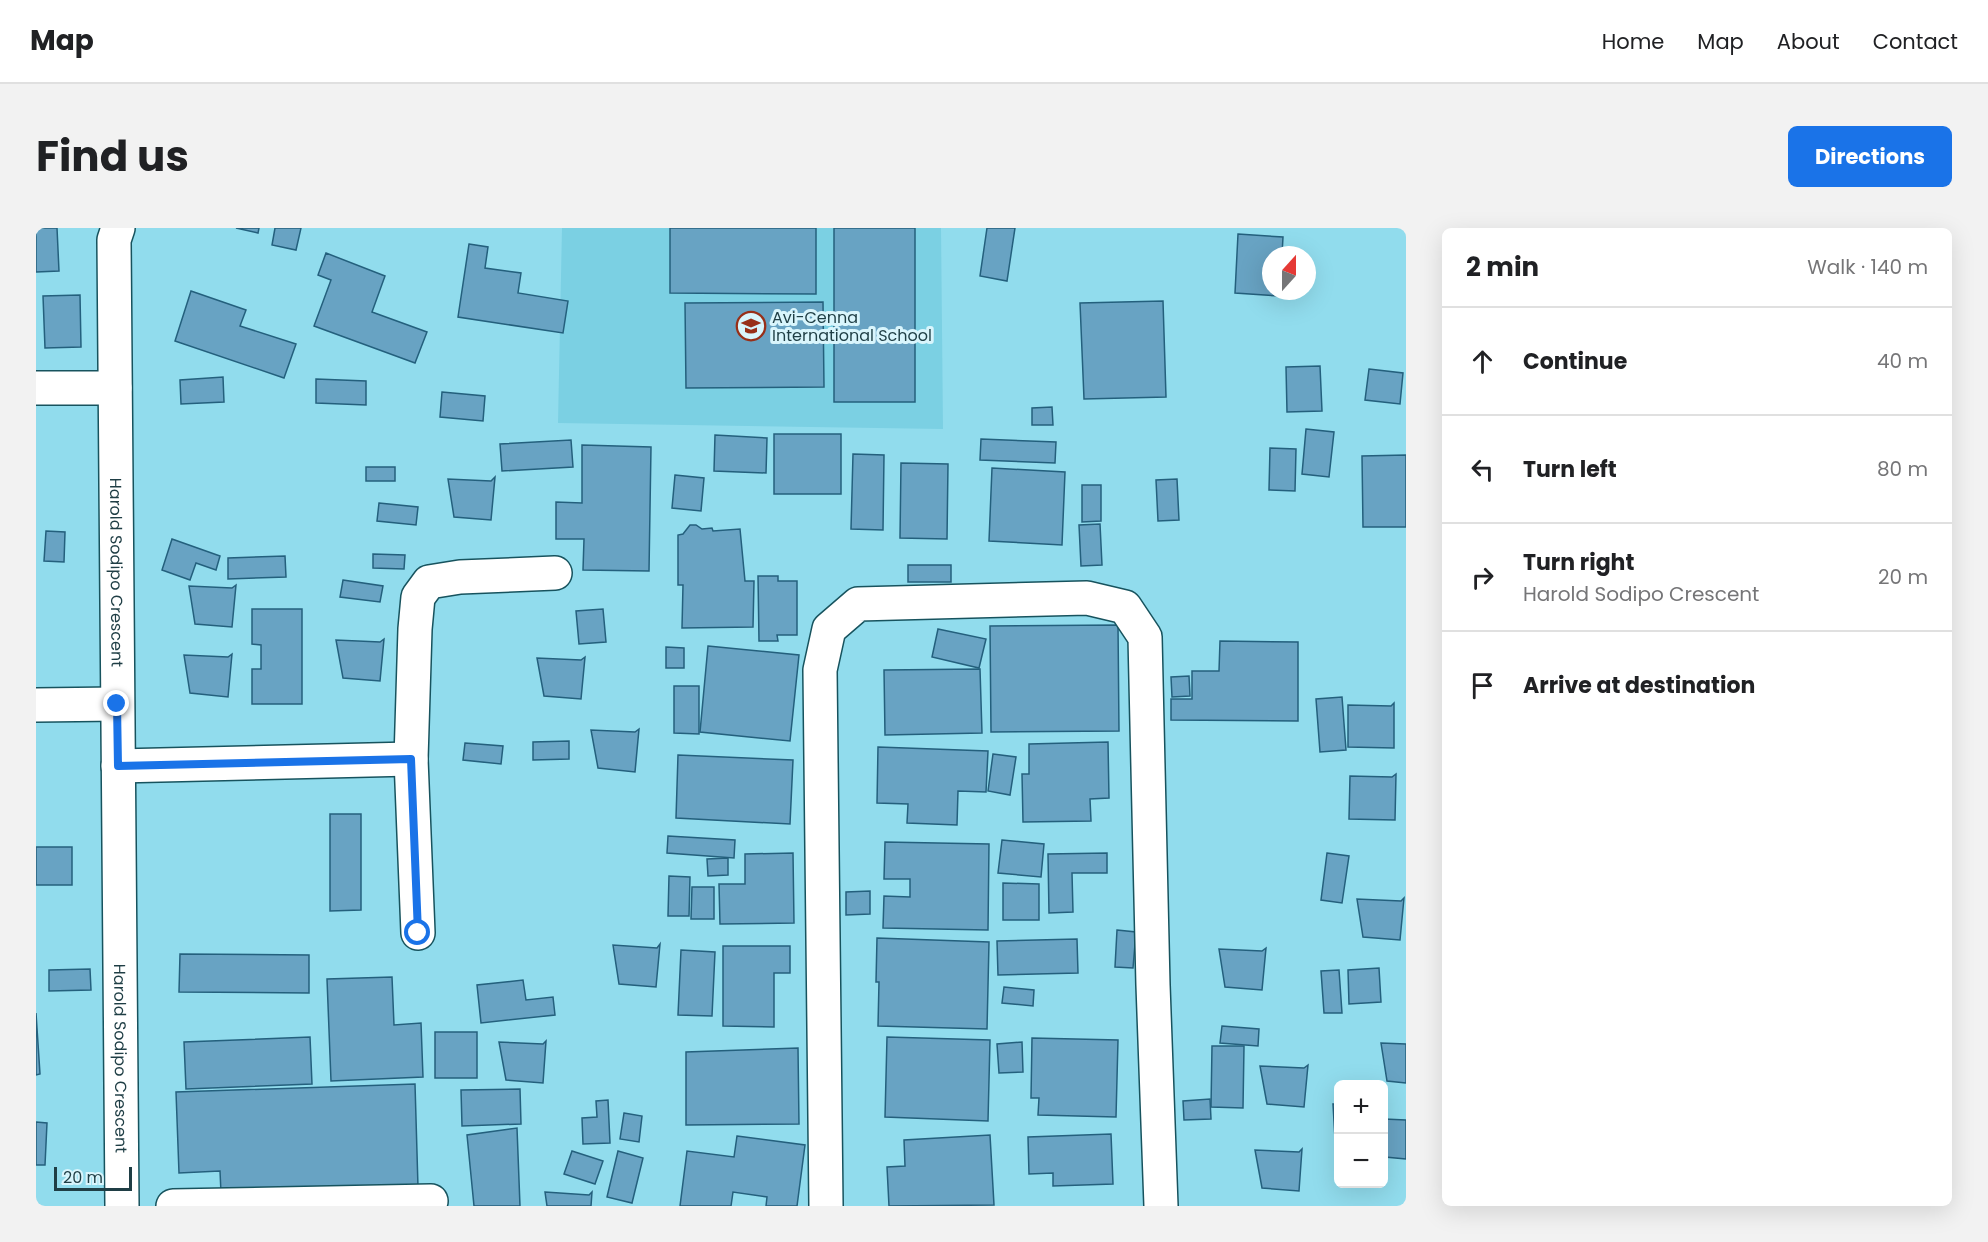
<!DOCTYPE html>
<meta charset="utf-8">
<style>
body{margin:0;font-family:Poppins,sans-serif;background:#f2f2f2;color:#202124}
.controls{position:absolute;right:18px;bottom:18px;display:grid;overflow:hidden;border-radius:9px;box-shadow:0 6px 24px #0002}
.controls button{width:54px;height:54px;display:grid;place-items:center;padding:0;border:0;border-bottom:2px solid #e0e0e0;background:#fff;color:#202124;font:30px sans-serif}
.compass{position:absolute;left:1226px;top:18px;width:54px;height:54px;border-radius:50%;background:#fff;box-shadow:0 6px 24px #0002;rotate:21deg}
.scale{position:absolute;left:18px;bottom:15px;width:78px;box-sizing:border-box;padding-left:6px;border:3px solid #1f3e45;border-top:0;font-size:16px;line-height:21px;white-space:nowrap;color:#1f3e45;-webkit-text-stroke:4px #d9f5fc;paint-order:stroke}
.stop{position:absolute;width:18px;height:18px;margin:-14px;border:4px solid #1a73e8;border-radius:50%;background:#fff}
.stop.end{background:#1a73e8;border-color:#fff;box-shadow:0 2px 6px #0008}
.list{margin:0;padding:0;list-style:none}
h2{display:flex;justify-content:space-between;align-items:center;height:78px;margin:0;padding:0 24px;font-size:26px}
h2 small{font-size:20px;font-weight:400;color:#757577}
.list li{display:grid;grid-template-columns:39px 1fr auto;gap:18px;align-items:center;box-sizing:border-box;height:108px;padding:0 24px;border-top:2px solid #e0e0e0}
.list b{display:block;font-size:22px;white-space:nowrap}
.list p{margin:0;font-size:20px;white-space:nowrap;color:#757577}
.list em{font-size:20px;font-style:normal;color:#757577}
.icon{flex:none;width:33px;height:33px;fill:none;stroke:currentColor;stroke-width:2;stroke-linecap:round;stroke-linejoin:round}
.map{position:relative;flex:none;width:1370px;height:978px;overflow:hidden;border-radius:9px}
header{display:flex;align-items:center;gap:36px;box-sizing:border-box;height:84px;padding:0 30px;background:#fff;border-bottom:2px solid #e0e0e0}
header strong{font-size:28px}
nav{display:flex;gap:33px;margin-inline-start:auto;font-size:21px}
.intro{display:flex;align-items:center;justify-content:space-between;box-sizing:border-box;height:144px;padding:0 36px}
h1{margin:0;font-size:42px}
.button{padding:15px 27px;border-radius:9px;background:#1a73e8;color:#fff;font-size:21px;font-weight:700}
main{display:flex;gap:36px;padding:0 36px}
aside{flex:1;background:#fff;border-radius:9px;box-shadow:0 6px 24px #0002}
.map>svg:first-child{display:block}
</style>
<header>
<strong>Map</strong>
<nav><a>Home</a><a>Map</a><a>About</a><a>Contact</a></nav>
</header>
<div class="intro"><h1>Find us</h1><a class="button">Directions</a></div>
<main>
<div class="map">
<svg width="1370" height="978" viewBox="0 0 1370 978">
<rect width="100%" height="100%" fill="#91dced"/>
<!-- built -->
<polygon fill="#7bd0e3" points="526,0 905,0 907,201 522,195"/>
<!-- building -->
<g fill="#68a3c3" stroke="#24607d" stroke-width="1.5">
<polygon points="0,0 21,0 23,43 0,44"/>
<polygon points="200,0 223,0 222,5"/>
<polygon points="239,0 265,0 260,22 236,17"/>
<polygon points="634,0 780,0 780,66 634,65"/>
<rect x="798" y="0" width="81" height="174"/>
<polygon points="951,0 979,0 971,53 944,48"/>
<polygon points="1202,6 1247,9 1246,27 1235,27 1235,63 1243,63 1243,68 1199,65"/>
<polygon points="433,16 452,19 449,40 485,45 482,65 532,73 527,105 422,89"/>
<polygon points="290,25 349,48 336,84 391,104 379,135 278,98 295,52 282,47"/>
<polygon points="155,63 210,82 204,98 260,116 248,150 139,113"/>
<polygon points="44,67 45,119 9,120 7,68"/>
<polygon points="1127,73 1130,169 1048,171 1044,75"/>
<polygon points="787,74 788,159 650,160 649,75"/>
<polygon points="1284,138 1286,183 1251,184 1250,139"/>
<polygon points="1333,141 1367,145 1364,176 1329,172"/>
<polygon points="187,149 188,174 145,176 144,152"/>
<polygon points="280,151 330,153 330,177 280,175"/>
<polygon points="406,164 449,168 447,193 404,189"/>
<polygon points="1016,179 1017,197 996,197 996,180"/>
<polygon points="1270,201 1298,204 1293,249 1266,246"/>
<rect x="738" y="206" width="67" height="60"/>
<polygon points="679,207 731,210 730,245 678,243"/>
<polygon points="945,211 1020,214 1019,235 944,232"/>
<polygon points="535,212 537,239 466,243 464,216"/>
<polygon points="546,217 615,219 613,343 547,342 548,311 520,311 520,274 546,275"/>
<polygon points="1234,220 1260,221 1259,263 1233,262"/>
<polygon points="817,226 848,227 847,302 815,301"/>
<polygon points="1370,227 1370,299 1327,299 1326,228"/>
<polygon points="865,235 912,236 911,311 864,310"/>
<rect x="330" y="239" width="29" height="14"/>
<polygon points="956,240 1029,244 1026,317 953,313"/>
<polygon points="639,247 668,250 665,283 636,280"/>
<polygon points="459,249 455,292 418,289 412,251 455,253"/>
<polygon points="1141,251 1143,292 1122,293 1120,252"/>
<polygon points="1046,257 1065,257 1065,293 1046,294"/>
<polygon points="343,275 382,279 380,297 341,293"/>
<polygon points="1064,296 1066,337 1045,338 1043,297"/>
<polygon points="654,297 660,297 666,301 676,300 677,303 704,301 709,353 718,353 717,399 646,400 647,357 642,357 642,307 647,306"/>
<polygon points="10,303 29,304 28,334 8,333"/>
<polygon points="136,311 184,328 180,342 160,335 154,352 126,342"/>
<polygon points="337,326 369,327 368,341 337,340"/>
<polygon points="249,328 250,349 192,351 192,330"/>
<rect x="872" y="337" width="43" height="17"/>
<polygon points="722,348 742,348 742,353 761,353 761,407 741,407 742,413 723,413"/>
<polygon points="307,352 347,358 344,374 304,369"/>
<polygon points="200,357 196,399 159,396 153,358 196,360"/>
<polygon points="216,381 266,381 266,476 216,476 216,441 225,441 225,417 216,416"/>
<polygon points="567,381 570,414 543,416 540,383"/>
<polygon points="1082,397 1083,503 955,504 954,398"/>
<polygon points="902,401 950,411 943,440 896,429"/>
<polygon points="348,411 344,453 307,450 300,412 344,414"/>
<polygon points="1184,413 1262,414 1262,493 1135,492 1135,471 1156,471 1156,443 1183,443"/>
<polygon points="672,418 763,427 754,513 664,504"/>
<polygon points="630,419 648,420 648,440 630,440"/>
<polygon points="196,426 192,469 154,465 148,427 192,429"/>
<polygon points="549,429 545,471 508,468 501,430 545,432"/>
<polygon points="944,441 946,505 849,507 848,442"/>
<polygon points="1153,448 1154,468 1136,469 1135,449"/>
<polygon points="638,458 663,458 663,506 638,505"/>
<polygon points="1306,469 1310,522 1284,524 1280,471"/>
<polygon points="1358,475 1358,520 1312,519 1312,477 1355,478"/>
<polygon points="603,501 599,544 562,540 555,502 599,504"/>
<polygon points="533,513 533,531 497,532 497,514"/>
<polygon points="1072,514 1073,570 1054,571 1055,593 987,594 986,546 993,546 993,516"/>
<polygon points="429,515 467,518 465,536 427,532"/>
<polygon points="842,519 952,523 950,564 922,563 921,597 871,595 872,576 841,575"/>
<polygon points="957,526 980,529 974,567 952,563"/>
<polygon points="642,527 757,532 754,596 640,590"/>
<polygon points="1360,546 1359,592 1313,591 1314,548 1356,549"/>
<polygon points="294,586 325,586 325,682 294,683"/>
<polygon points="632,608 699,612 698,630 631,625"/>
<polygon points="966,612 1008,616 1005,649 962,645"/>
<polygon points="849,614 953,616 952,702 847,700 848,668 874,669 874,651 848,651"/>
<rect x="0" y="619" width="36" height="38"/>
<polygon points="757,625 758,695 684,696 683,656 709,656 709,626"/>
<polygon points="1071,625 1071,645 1036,645 1037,684 1013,685 1012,626"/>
<polygon points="1291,625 1313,628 1306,675 1285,672"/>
<polygon points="692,630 692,647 672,648 671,631"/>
<polygon points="633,648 654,649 653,688 632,688"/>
<polygon points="967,655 1003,656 1003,692 967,692"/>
<polygon points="656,659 678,659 678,691 655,691"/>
<polygon points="834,663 834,686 810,687 810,664"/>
<polygon points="1368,670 1364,712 1327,709 1321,671 1365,673"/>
<polygon points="1081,702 1100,704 1097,740 1079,739"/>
<polygon points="841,710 953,714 951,801 842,798 843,754 840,754"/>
<polygon points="1041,711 1042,745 962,747 961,713"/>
<polygon points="624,716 620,759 583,756 577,717 621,720"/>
<polygon points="687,718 754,718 754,745 738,745 738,799 687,798"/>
<polygon points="1230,720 1226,762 1189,759 1183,721 1226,723"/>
<polygon points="645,722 679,724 676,788 642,787"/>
<polygon points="144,726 273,727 273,765 143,764"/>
<polygon points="1343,740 1345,774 1313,776 1312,742"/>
<polygon points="54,741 55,762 13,763 13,742"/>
<polygon points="1303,742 1306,785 1288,785 1285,743"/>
<polygon points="356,749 358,797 385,795 387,849 295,853 291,751"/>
<polygon points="487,752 490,772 517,769 519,787 445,795 441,757"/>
<polygon points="968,759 998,762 997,778 966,775"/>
<polygon points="0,785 4,846 0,847"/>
<polygon points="1186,798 1223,801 1222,818 1184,815"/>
<rect x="399" y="804" width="42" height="46"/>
<polygon points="274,809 276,856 150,861 148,814"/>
<polygon points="851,809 954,812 952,893 849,889"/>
<polygon points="996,810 1082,812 1080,889 1002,887 1003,870 995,870"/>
<polygon points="510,813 507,855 470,852 463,814 507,816"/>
<polygon points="986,814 987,844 963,845 961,816"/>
<polygon points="1345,815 1370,816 1370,855 1351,853"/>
<polygon points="1176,818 1208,818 1207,880 1175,879"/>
<polygon points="762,820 763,896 650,897 650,824"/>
<polygon points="1272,837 1268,879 1231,876 1224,838 1268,840"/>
<polygon points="379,856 382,959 185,965 184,943 143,945 140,864"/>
<polygon points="484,861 485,896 426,898 425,862"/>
<polygon points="1174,871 1175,891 1148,892 1147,873"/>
<polygon points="572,872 574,915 547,916 546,890 561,889 560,873"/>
<polygon points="1297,876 1302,876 1302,910 1299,911"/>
<polygon points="588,885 606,888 603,914 584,911"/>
<polygon points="1348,891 1370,892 1370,931 1349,929"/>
<polygon points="0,894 11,895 9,937 0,937"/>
<polygon points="481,900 484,978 438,978 431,907"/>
<polygon points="1075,906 1077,956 1017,958 1017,945 993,946 992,909"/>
<polygon points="954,907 958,977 853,978 851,939 869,938 868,912"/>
<polygon points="701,908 769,917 761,978 730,978 731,969 697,964 695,978 644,978 651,923 698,929"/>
<polygon points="1266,921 1263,963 1226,960 1219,922 1263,924"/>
<polygon points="536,923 567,933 559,956 528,946"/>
<polygon points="582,923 607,930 596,975 571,969"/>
<polygon points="509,964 553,967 556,964 555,978 511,978"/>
</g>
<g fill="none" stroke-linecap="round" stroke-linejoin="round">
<!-- minor casing -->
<g stroke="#17535e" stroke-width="36">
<g id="minor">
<path id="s1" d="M82 0 78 12 86 978"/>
<polyline points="0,160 79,160"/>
<polyline points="0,477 81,476"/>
<polyline points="82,538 375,531"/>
<polyline points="382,705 375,531 379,401 382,369 393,354 424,349 519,345"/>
<polyline points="137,978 395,973"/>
<polyline points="790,978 784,442 793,401 822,376 1051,370 1089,379 1109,409 1117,757 1125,978"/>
</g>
</g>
<!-- minor -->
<use href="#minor" stroke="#fff" stroke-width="33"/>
</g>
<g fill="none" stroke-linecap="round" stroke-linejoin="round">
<!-- route -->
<polyline stroke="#1a73e8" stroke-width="8" points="81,476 82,538 375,531 382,705"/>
</g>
<!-- icons -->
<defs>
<g id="school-ring" transform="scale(1.5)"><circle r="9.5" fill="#d9f5fc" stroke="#982f18" stroke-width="1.5"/><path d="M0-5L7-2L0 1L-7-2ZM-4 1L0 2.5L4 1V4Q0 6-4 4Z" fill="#982f18"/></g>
</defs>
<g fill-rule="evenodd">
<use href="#school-ring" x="715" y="98"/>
</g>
<g text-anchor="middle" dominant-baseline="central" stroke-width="6" stroke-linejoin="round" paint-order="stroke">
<!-- poi labels -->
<g font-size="16" fill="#1f3e45" stroke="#d9f5fc" text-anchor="start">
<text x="736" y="89">Avi-Cenna<tspan x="736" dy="18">International School</tspan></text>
</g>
<!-- street labels -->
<g font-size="16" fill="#1f3e45" stroke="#d9f5fc">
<text stroke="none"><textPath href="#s1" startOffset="345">Harold Sodipo Crescent</textPath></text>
<text stroke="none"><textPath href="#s1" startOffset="831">Harold Sodipo Crescent</textPath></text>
</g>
</g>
</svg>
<div class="controls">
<button>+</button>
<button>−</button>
</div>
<svg class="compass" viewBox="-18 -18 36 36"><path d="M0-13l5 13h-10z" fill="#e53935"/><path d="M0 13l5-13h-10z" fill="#757577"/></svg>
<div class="scale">20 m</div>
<div class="stop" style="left:382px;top:705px"></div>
<div class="stop end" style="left:81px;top:476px"></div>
</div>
<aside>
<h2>2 min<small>Walk · 140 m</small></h2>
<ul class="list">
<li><svg class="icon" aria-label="ahead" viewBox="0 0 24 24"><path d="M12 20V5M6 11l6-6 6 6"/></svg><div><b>Continue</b></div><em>40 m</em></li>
<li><svg class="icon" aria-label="left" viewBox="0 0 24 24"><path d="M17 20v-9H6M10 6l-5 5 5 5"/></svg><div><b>Turn left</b></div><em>80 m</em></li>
<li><svg class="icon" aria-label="right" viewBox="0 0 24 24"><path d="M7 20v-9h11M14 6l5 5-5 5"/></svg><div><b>Turn right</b><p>Harold Sodipo Crescent</p></div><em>20 m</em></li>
<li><svg class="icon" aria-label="arrive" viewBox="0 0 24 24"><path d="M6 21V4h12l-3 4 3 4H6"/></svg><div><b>Arrive at destination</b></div></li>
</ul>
</aside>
</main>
